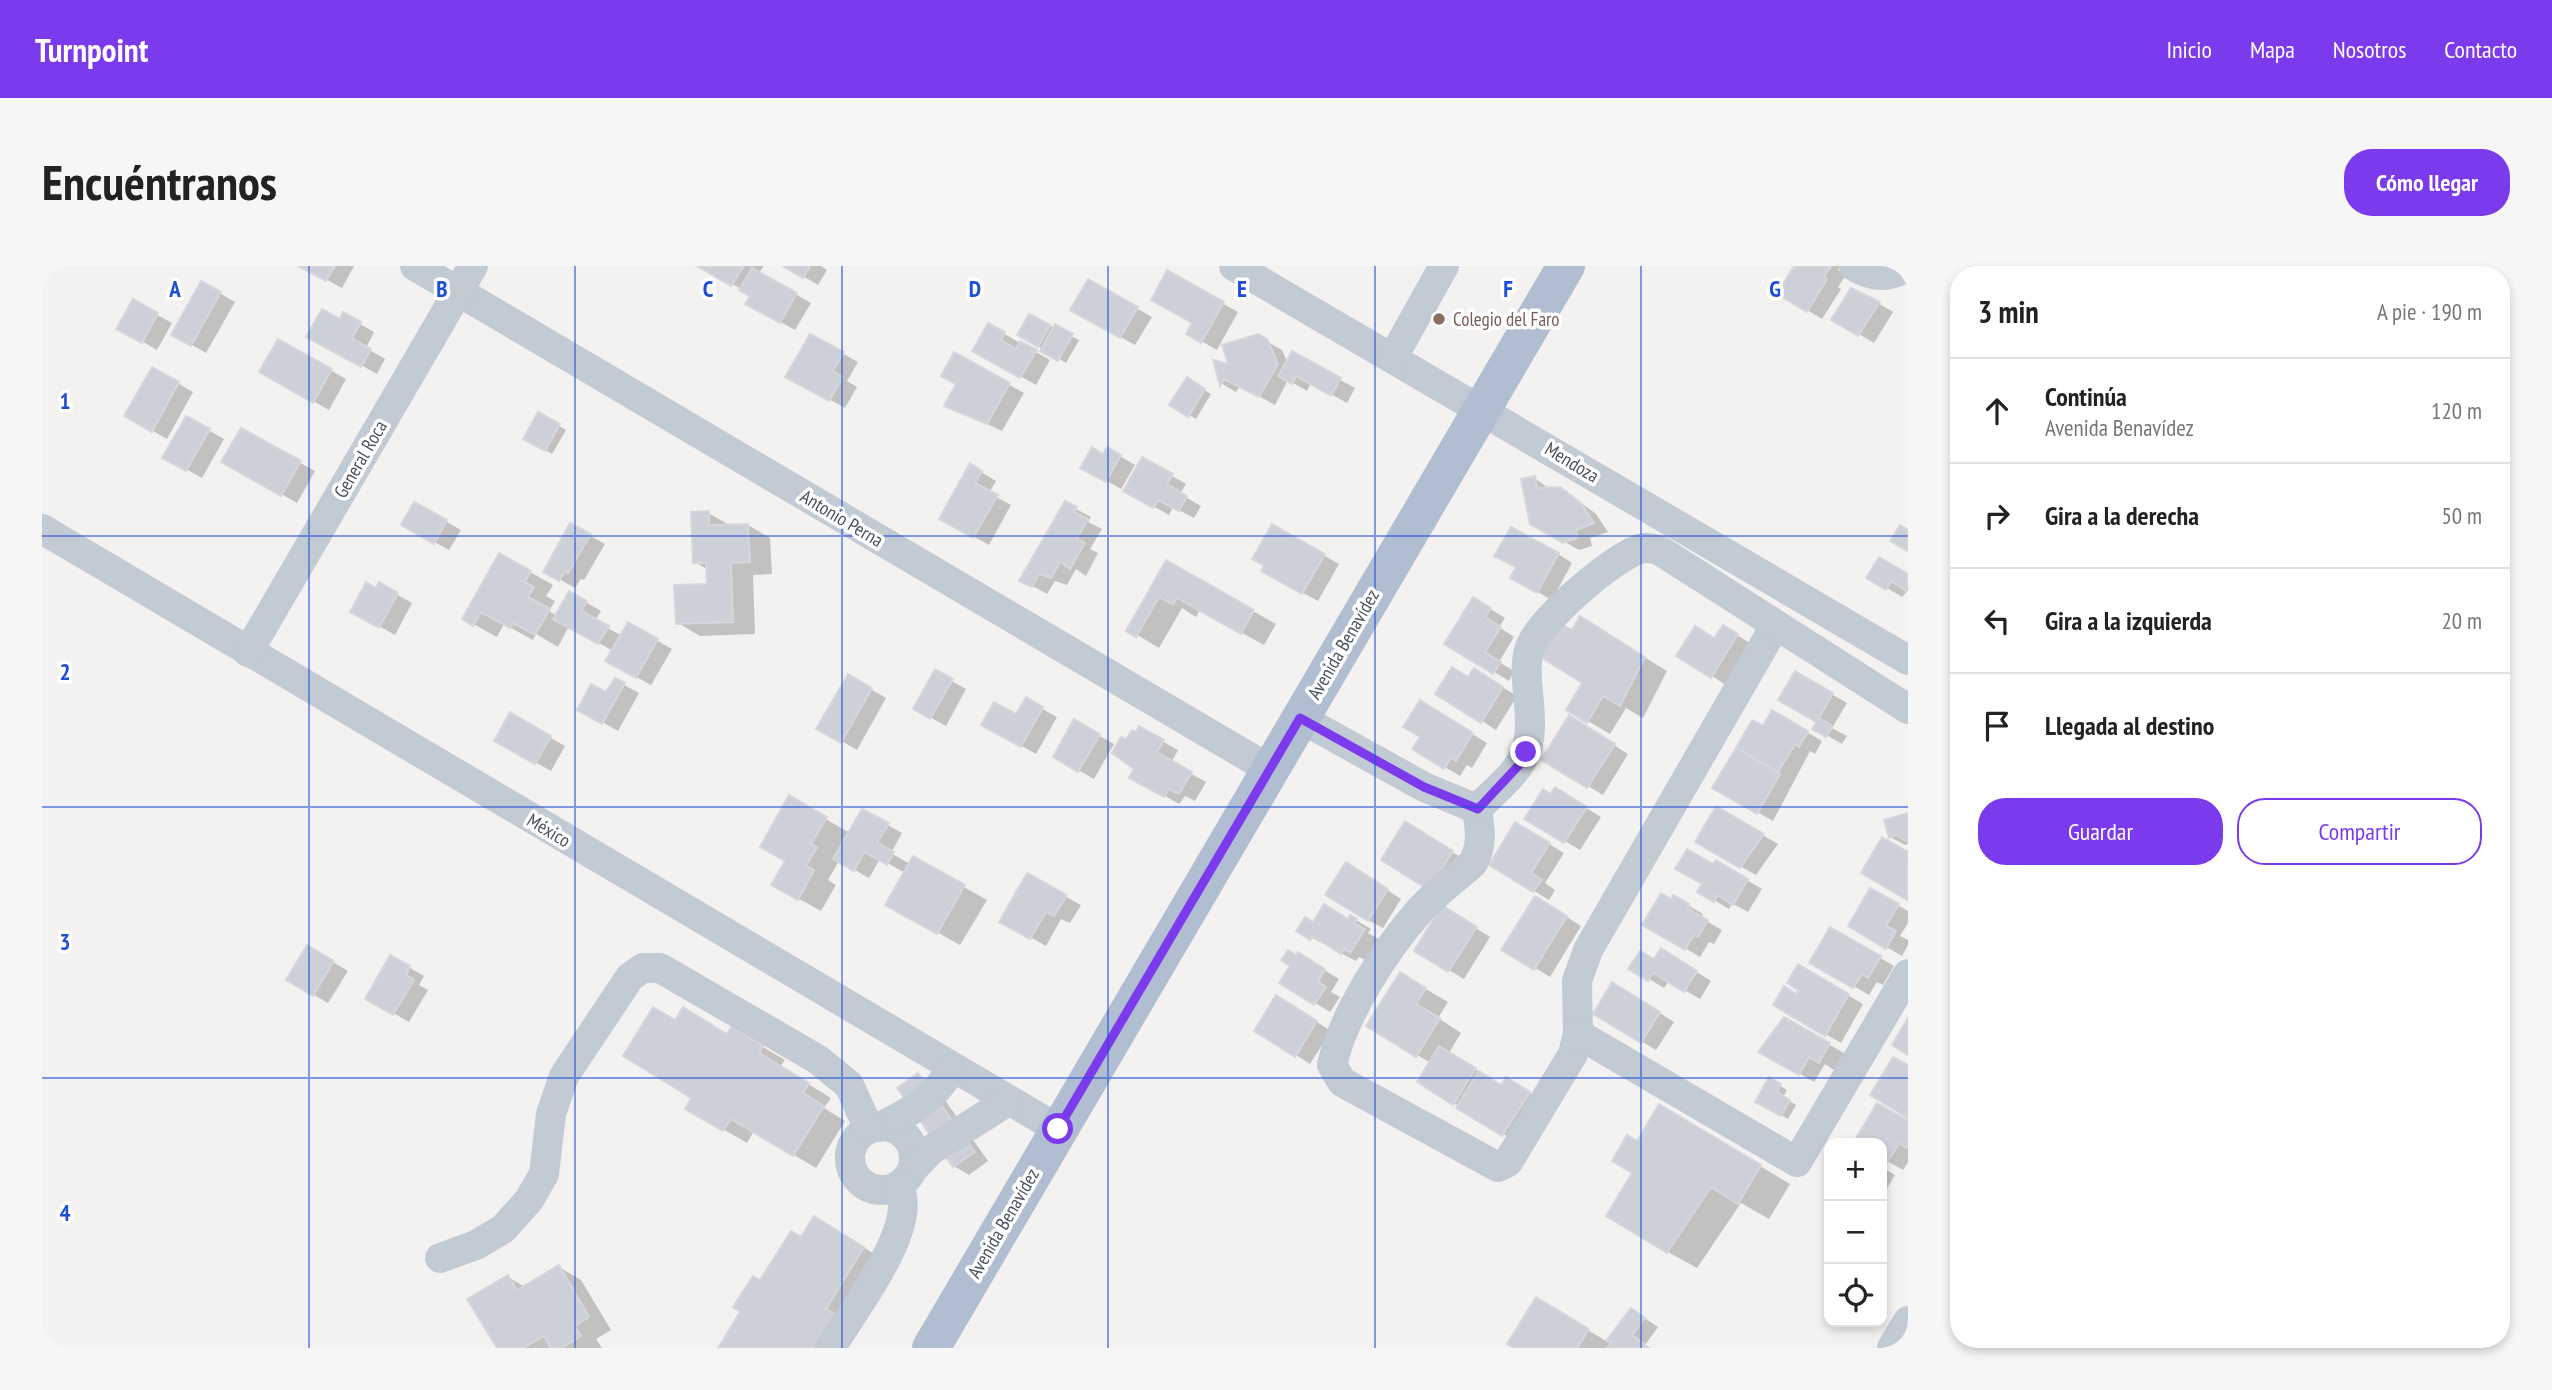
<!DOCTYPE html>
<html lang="es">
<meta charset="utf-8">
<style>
body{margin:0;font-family:"PT Sans Narrow",sans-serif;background:#f6f6f6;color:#222}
.controls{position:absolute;right:21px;bottom:21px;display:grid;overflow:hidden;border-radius:14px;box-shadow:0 4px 10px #0003}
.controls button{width:63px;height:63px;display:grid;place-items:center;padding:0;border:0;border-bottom:2px solid #e0e0e0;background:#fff;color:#222;font:35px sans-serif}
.stop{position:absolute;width:21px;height:21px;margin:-16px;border:5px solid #7c3aed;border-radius:50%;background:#fff}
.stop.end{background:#7c3aed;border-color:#fff;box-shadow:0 2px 7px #0008}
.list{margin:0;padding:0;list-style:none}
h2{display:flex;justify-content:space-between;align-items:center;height:91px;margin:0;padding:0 28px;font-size:30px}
h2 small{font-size:23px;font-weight:400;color:#767676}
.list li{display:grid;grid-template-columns:46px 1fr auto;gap:21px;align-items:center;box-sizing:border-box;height:105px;padding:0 28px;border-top:2px solid #e0e0e0}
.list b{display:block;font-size:26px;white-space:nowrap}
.list p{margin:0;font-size:23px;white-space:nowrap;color:#767676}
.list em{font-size:23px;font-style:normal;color:#767676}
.actions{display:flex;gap:14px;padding:21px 28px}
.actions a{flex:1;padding:16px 0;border:2px solid #7c3aed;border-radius:28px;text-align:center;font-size:24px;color:#7c3aed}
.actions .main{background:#7c3aed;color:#fff}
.icon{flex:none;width:38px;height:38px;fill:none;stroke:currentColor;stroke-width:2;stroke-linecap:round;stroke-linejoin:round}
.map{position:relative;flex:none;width:1866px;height:1082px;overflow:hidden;border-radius:28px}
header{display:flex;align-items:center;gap:42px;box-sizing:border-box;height:98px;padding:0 35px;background:#7c3aed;color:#fff}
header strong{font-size:33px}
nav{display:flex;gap:38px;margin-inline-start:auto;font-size:24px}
.intro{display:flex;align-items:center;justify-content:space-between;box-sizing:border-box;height:168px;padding:0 42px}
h1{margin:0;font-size:49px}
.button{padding:18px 32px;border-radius:28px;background:#7c3aed;color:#fff;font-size:24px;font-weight:700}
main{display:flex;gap:42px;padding:0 42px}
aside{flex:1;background:#fff;border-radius:28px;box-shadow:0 4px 10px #0003}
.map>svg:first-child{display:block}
</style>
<header>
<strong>Turnpoint</strong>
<nav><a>Inicio</a><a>Mapa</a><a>Nosotros</a><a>Contacto</a></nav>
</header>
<div class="intro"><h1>Encuéntranos</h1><a class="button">Cómo llegar</a></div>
<main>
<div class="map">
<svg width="1866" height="1082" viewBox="0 0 1866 1082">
<rect width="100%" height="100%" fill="#f4f2f1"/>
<!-- shadow -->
<g fill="#0003">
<polygon points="260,0 312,0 300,22"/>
<polygon points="658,0 722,0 717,7 769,37 753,64 706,38 710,29"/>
<polygon points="744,0 779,0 785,4 776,19"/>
<polygon points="1754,0 1798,0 1796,4 1804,9 1796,21 1799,23 1780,53 1737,27"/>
<polygon points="1125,7 1196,46 1175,84 1147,68 1153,57"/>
<polygon points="1046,15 1110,51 1093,79 1030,44"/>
<polygon points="160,17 193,36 164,87 131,68"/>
<polygon points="1824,30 1851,46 1832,77 1792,53"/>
<polygon points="92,36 130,57 115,84 77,62"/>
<polygon points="302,49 332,66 324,82 343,93 335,108 267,70 299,55"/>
<polygon points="988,50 1037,74 1024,97 977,69"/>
<polygon points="947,59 1008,94 994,119 933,85"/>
<polygon points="768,70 816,96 805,115 815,121 803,142 746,110"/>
<polygon points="1215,70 1240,84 1246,97 1251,88 1313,122 1305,137 1269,117 1265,125 1246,114 1233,139 1198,120 1194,126 1180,118 1173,97 1189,100"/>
<polygon points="237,75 304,113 287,144 220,106"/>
<polygon points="912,88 982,127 960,165 905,139 916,118"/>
<polygon points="111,103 151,126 125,173 85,150"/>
<polygon points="1146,114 1169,128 1154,153 1130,139"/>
<polygon points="497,148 524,164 510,188 483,172"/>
<polygon points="145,152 182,173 160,212 122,191"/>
<polygon points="199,164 273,205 255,237 182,195"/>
<polygon points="1066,183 1093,199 1079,223 1041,201 1062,190"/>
<polygon points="1101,193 1144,218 1138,228 1159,240 1152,252 1131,241 1127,249 1084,225"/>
<polygon points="929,200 954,215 947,227 969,239 947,279 899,253"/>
<polygon points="1492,212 1508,223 1518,223 1533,232 1554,248 1566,266 1548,272 1550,280 1537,284 1489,257"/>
<polygon points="1023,237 1049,251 1046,256 1060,263 1048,283 1056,287 1044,310 1034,303 1025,319 1013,315 1005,328 980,314"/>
<polygon points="373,238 419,264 407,284 362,259"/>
<polygon points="666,247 689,260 706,259 728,272 730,308 711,309 713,368 658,370 636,357 667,320 666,304 653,296"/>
<polygon points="529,259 563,278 542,314 539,313 533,322 503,305"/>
<polygon points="1230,260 1297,298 1276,335 1221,305"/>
<polygon points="1516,288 1530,297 1510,334 1470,312"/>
<polygon points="458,289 511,319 504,330 513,335 507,345 515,350 528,327 559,345 553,355 580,370 586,358 630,383 609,419 565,395 571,385 527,360 516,381 494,368 491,374 462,358 455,371 422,353"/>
<polygon points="1838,293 1866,310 1866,324 1860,331 1827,311"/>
<polygon points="1125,297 1234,358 1222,379 1158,344 1154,351 1140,342 1117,382 1087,364"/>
<polygon points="338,319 370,337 353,369 310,345"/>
<polygon points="1432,333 1463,352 1457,361 1472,371 1457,396 1472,405 1467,415 1405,377"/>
<polygon points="1681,361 1710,378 1684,419 1670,410"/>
<polygon points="1531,366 1561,366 1625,405 1601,452 1584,442 1568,468 1546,455 1543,416"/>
<polygon points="894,406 924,423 904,460 873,443"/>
<polygon points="1753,407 1805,437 1790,462 1805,470 1800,478 1772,462 1777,455"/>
<polygon points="806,410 844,432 815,484 777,462"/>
<polygon points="1424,411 1447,413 1475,430 1454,464 1440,455"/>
<polygon points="573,414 597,427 576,465 537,443 565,429"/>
<polygon points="984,434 1015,451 994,488 941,458 975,450"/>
<polygon points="1393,445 1445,477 1430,502 1425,499 1418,510 1372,483"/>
<polygon points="1731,446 1780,475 1773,488 1768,485 1731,555 1673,522 1711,456 1721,462"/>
<polygon points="468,449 523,480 509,505 454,474"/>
<polygon points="1033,456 1072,478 1052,513 1013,491"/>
<polygon points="1542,460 1586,488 1561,529 1501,493"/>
<polygon points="1098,463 1136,484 1129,497 1164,516 1153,535 1143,530 1137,538 1090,511 1095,503 1095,468"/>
<polygon points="1509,530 1528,532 1559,551 1538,584 1485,553"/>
<polygon points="747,532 808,567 821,545 860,567 849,587 868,598 872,593 945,634 918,679 845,638 863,607 838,593 827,612 797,595 786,614 794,619 779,645 732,619 745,595"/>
<polygon points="1674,542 1736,578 1714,609 1655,576"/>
<polygon points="1866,549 1866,578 1863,579 1848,571"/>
<polygon points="1364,558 1425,595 1403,631"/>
<polygon points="1489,567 1522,587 1503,617 1513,624 1507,634 1449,598"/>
<polygon points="1674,596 1720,623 1706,646 1690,637 1687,643 1657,625"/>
<polygon points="1319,607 1359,633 1341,662 1326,654"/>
<polygon points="985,609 1039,639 1028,657 1019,653 1004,680 960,655"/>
<polygon points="1829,624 1866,645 1866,657 1858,670 1866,674 1866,679 1860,690 1808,660"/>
<polygon points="1632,631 1661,648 1659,652 1680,664 1672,678 1667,676 1658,691 1603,658"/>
<polygon points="1509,641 1539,660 1508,711 1462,683"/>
<polygon points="1415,650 1448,671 1422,713 1407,704"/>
<polygon points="1309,651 1329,663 1326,667 1337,673 1324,694 1317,691 1314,695 1257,665 1272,658 1307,655"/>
<polygon points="1789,663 1852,700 1841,719 1835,716 1827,729 1770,696"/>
<polygon points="266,681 306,705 286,737 247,714"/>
<polygon points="349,691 382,710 377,719 386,724 367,756 325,732"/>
<polygon points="1634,693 1669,715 1658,733 1627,715 1622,722 1589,702"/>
<polygon points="1271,697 1297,713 1289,726 1298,731 1288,746 1239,716"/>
<polygon points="1757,701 1821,738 1799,777 1733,739 1755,730 1759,724"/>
<polygon points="1358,708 1406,736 1396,752 1419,767 1407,787 1460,820 1479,822 1502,836 1476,877 1377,816 1389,797 1375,789"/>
<polygon points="1586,727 1632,756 1614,784 1553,747"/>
<polygon points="1250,740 1289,765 1268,798 1254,789"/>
<polygon points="1742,753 1802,787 1792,804 1783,798 1772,816 1719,785"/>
<polygon points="634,756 686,770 690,763 743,794 738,801 789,832 782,842 803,855 774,902 712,865 705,877 645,842 652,831"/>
<polygon points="876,809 891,817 946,895 927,909 912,900"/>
<polygon points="1728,814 1745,824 1741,831 1754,839 1746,853 1715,835"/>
<polygon points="1647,857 1748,918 1727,953 1699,937 1655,1002 1626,986 1593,906 1596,877"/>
<polygon points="1866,857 1866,896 1861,904 1840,892 1840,877 1813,876"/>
<polygon points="1840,901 1853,909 1840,931"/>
<polygon points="795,965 844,995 817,1065 806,1082 678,1082 718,1016"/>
<polygon points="517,1001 539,1014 569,1064 554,1073 560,1082 457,1082 466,1011 483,1021"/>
<polygon points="1494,1034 1566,1076 1590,1044 1616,1061 1603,1079 1607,1082 1475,1082"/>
</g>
<!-- building -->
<g fill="#cdd0d7" stroke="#d5d7dd" stroke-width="2">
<polygon points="256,0 293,0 284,15"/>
<polygon points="655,0 702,0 689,20"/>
<polygon points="741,0 768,0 761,12"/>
<polygon points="1752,0 1789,0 1782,11 1785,13 1765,46 1735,28"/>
<polygon points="710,2 755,27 738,57 703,38 708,30 697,24"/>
<polygon points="1125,4 1182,36 1159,77 1144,68 1150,57 1109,34"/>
<polygon points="1046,13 1096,41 1078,72 1028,44"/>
<polygon points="159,15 179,26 149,80 129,69"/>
<polygon points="1809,22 1838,36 1816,70 1789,54"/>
<polygon points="91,33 116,47 100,77 74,63"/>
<polygon points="280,43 298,53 301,46 319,56 310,72 329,83 319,101 264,71"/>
<polygon points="987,48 1008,59 996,81 975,69"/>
<polygon points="946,57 963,66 959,74 974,83 978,75 995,84 978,112 930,85"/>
<polygon points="1013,58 1031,68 1016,95 998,85"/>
<polygon points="768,68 802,86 791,105 801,111 787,135 743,111"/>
<polygon points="1216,68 1225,73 1236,98 1217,131 1182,113 1178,120 1171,94 1186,98 1180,79"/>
<polygon points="236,73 290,103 271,137 217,106"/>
<polygon points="1250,85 1299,112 1289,130 1254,110 1250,118 1236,110"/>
<polygon points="912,86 968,117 945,158 902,140 914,118 899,110"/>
<polygon points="110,101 137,116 110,166 82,150"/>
<polygon points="1145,111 1163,123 1146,151 1127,139"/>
<polygon points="496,146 518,158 503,185 481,173"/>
<polygon points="144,150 168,163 144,205 120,192"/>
<polygon points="199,162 259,195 239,230 179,196"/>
<polygon points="1050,181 1061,188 1065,181 1079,189 1064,216 1038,202"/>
<polygon points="1100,191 1131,208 1125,218 1145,230 1137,245 1116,234 1111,242 1081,225"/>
<polygon points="928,197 940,205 933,217 956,229 931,272 897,253"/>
<polygon points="1493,210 1495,222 1518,221 1539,237 1552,257 1534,264 1535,272 1521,277 1488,258 1479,213"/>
<polygon points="1023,235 1035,241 1032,246 1046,253 1035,273 1043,277 1028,303 1018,296 1009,312 997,308 990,321 977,315"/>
<polygon points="372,236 405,254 392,278 359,259"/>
<polygon points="667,245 667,259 706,258 708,296 689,297 691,356 634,358 632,319 665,318 664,297 651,297 649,246"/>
<polygon points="528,257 549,268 526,307 523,305 517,315 501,306"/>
<polygon points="1230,258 1283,288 1260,328 1219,305 1222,299 1210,293"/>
<polygon points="1858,259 1866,264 1866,285 1848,275"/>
<polygon points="1469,261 1517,287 1495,327 1468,312 1474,301 1452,290"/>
<polygon points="457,287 489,305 483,316 492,321 486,331 508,343 493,369 471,357 468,362 439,346 431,360 420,353"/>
<polygon points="1837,291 1866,308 1864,325 1849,315 1844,324 1824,312"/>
<polygon points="1124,294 1212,344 1199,368 1135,332 1131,339 1117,331 1094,371 1084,365"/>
<polygon points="324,316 334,322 337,316 356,327 337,362 308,346"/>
<polygon points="527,325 545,335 539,345 567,360 556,378 511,353"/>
<polygon points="1431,331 1449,342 1443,351 1459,361 1443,386 1459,396 1451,408 1402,378"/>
<polygon points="1538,350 1603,391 1578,440 1561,430 1545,457 1524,444 1540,417 1497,390 1518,357 1530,364"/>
<polygon points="586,356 616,373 594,412 563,395"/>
<polygon points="1681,359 1696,368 1669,412 1634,390 1653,360 1672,372"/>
<polygon points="1410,401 1426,411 1432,402 1461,421 1439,457 1393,428"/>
<polygon points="893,403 911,413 888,453 871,443"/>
<polygon points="1753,405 1791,427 1777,452 1791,460 1784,471 1770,463 1774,456 1736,434"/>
<polygon points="806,408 830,422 799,477 774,463"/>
<polygon points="573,412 583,417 560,458 535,444 549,418 564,426"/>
<polygon points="984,431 1001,441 979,481 939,459 952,436 974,448"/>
<polygon points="1378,434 1431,467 1414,495 1409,492 1402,503 1370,483 1378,471 1361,461"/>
<polygon points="1730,444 1766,465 1757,481 1753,478 1736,506 1694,482 1710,454 1721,460"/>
<polygon points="468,446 509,470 493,498 452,475"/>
<polygon points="1527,449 1573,478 1545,522 1499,494"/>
<polygon points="1032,453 1058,468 1036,506 1011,491"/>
<polygon points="1097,460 1122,474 1115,486 1150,506 1137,528 1127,523 1122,531 1087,512 1092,503 1070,487 1079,471 1084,473 1090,464 1094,466"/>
<polygon points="1694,482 1738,508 1715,548 1670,522"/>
<polygon points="1513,521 1545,541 1522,577 1482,553 1501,523 1508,528"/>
<polygon points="747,529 785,551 769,578 775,581 764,600 772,604 756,634 729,619 743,595 718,581"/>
<polygon points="1674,540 1722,568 1698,602 1653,576"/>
<polygon points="820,543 847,557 835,577 852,586 845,599 822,586 812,605 791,593"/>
<polygon points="1866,547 1866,576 1854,569 1847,572 1842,554"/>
<polygon points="1363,555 1411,585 1387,624 1339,594"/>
<polygon points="1473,556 1508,577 1489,607 1500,614 1491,626 1447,599"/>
<polygon points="1840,571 1866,586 1865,634 1819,607"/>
<polygon points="1645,583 1671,598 1674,594 1706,613 1691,639 1675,629 1672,636 1655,626 1660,618 1633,603"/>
<polygon points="871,590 923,619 895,668 843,639"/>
<polygon points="1304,596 1346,623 1326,655 1283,629"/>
<polygon points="985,607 1025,629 1012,650 1004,646 988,673 957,656"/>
<polygon points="1828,622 1857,638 1844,660 1854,665 1844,683 1806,660"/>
<polygon points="1619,627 1629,633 1631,629 1647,638 1645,642 1666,654 1656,671 1652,669 1643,684 1600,659"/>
<polygon points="1493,630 1525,650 1492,704 1459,684"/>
<polygon points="1282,638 1306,653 1308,649 1315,653 1312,657 1323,663 1308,687 1302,683 1299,688 1271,670 1268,674 1254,665 1263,651 1271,656"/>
<polygon points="1400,639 1435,661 1406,706 1372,685"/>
<polygon points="1788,661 1839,690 1826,712 1820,708 1811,722 1767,697"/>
<polygon points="265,679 292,695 271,730 244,714"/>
<polygon points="1619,682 1655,705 1642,726 1611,707 1606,715 1586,703 1598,685 1612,693"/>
<polygon points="1246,684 1254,689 1256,686 1283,703 1276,716 1284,721 1272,739 1237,717 1248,700 1239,694"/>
<polygon points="348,689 368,700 364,709 372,714 351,749 323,733"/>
<polygon points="1756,698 1807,728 1783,770 1731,739 1742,720 1754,728 1756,724 1745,717"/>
<polygon points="1358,706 1384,722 1374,738 1398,752 1374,791 1324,760"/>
<polygon points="1570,716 1618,746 1599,777 1551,748"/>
<polygon points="1234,729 1275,755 1253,791 1212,765"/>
<polygon points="611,741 633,754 641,741 685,768 689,761 721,780 717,787 767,817 761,827 782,840 751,890 689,853 681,865 643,843 649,832 581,790"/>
<polygon points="1742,751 1788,777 1777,797 1767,791 1757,809 1716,786"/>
<polygon points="1866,752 1866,789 1850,779"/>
<polygon points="1397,780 1434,802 1411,839 1375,816"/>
<polygon points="1851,791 1866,799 1866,852 1828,829"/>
<polygon points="1437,805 1459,819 1464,811 1488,826 1460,870 1414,842"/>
<polygon points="876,807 933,886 911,901 855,822"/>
<polygon points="1727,811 1739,818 1735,826 1748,834 1739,850 1713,836"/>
<polygon points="1835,837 1866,855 1866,878 1864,882 1857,877 1845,897 1840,894 1840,877 1811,877"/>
<polygon points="1617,838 1719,899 1696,938 1669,921 1625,987 1564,950 1590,907 1570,895 1585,869 1595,875"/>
<polygon points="772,950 822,981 784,1043 796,1050 776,1082 676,1082 698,1046 691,1041 711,1010 718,1014 749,965 759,971"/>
<polygon points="517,999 547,1051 533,1060 539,1070 519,1082 509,1082 502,1070 481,1082 455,1082 425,1033 466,1009 475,1024"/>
<polygon points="1494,1031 1547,1063 1535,1082 1471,1082 1465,1078"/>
<polygon points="1589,1042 1603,1052 1590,1069 1607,1082 1565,1082 1569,1076 1565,1074"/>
</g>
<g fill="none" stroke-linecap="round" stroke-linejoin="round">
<!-- minor -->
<g stroke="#c2cad3" stroke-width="30">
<polyline points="373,0 1227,503"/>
<polyline points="1192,0 1866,394"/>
<path d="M1812 0C1831 12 1847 12 1866 0"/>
<polyline points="1351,91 1402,0"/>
<polyline points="0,263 1016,863"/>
<polyline points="206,386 431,0"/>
<polyline points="1258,452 1382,521 1435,543"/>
<path d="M1435 543C1438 563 1441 578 1431 597 1413 613 1394 627 1378 644 1343 684 1302 747 1290 799L1300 816 1456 901 1466 896 1531 788 1536 768 1535 715 1546 684 1733 360"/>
<path d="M1435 543C1451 526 1477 507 1484 485 1495 452 1479 413 1487 384 1494 357 1574 288 1601 282 1606 281 1612 283 1617 284L1866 443"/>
<polyline points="1536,768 1755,896 1866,708"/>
<circle cx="840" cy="892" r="32"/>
<path d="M838 861C867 847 894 832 909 803"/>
<polyline points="870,904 889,884 966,835"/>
<polyline points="398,992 434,979 461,963 487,934 502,908 509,848 522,810 588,711 601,702 618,702 775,793 807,819 827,863"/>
<path d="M788 1082C809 1048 880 957 856 920"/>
<polyline points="1850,1082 1866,1055"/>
</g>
<!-- major -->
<polyline stroke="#b1bdd0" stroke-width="38" points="889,1082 1524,0"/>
</g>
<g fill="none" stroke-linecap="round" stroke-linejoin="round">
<!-- route -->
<polyline stroke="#7c3aed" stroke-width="9" points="1016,863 1258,452 1382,521 1436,543 1478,498 1484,486"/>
</g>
<!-- grid -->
<path fill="none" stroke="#1d4ed8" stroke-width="2" stroke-opacity="0.55" d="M267 0V1082M533 0V1082M800 0V1082M1066 0V1082M1333 0V1082M1599 0V1082M0 270H1866M0 541H1866M0 812H1866"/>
<!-- markers -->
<circle fill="#8d6e63" stroke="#fff" stroke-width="2.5" cx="1397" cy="53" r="7"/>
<g text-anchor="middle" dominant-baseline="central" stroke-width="7" stroke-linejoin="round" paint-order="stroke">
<!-- education labels -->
<g font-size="19" fill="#785e54" stroke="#fff" text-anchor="start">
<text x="1411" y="53">Colegio del Faro</text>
</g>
<!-- street labels -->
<g font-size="19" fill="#49525f" stroke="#fff">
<text transform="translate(318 193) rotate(-60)">General Roca</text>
<text transform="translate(1530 196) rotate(31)">Mendoza</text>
<text transform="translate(800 252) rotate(31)">Antonio Perna</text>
<text transform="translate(1301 378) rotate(-60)">Avenida Benavídez</text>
<text transform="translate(507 564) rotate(31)">México</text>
<text transform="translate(961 957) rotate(-60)">Avenida Benavídez</text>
</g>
</g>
<g font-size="23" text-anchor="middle" font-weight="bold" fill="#1d4ed8" stroke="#fff" stroke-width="7" stroke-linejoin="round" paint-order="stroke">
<text x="133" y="31">A</text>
<text x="400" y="31">B</text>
<text x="666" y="31">C</text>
<text x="933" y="31">D</text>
<text x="1200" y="31">E</text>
<text x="1466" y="31">F</text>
<text x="1733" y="31">G</text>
<text x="23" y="143">1</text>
<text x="23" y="414">2</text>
<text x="23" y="684">3</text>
<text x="23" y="955">4</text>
</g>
</svg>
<div class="controls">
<button>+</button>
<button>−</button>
<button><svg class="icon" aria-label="locate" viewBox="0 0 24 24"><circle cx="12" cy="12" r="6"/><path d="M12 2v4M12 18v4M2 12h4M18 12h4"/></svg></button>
</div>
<div class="stop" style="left:1016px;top:863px"></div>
<div class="stop end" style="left:1484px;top:486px"></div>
</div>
<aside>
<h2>3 min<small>A pie · 190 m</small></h2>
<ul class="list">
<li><svg class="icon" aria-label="ahead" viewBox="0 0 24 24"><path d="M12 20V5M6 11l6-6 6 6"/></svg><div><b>Continúa</b><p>Avenida Benavídez</p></div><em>120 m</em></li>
<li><svg class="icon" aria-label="right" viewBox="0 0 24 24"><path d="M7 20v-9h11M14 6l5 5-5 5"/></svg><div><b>Gira a la derecha</b></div><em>50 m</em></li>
<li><svg class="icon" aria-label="left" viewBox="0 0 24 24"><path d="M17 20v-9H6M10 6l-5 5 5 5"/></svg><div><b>Gira a la izquierda</b></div><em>20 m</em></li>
<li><svg class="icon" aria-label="arrive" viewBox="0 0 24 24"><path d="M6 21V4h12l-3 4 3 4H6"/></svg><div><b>Llegada al destino</b></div></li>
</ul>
<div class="actions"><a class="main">Guardar</a><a>Compartir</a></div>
</aside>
</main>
